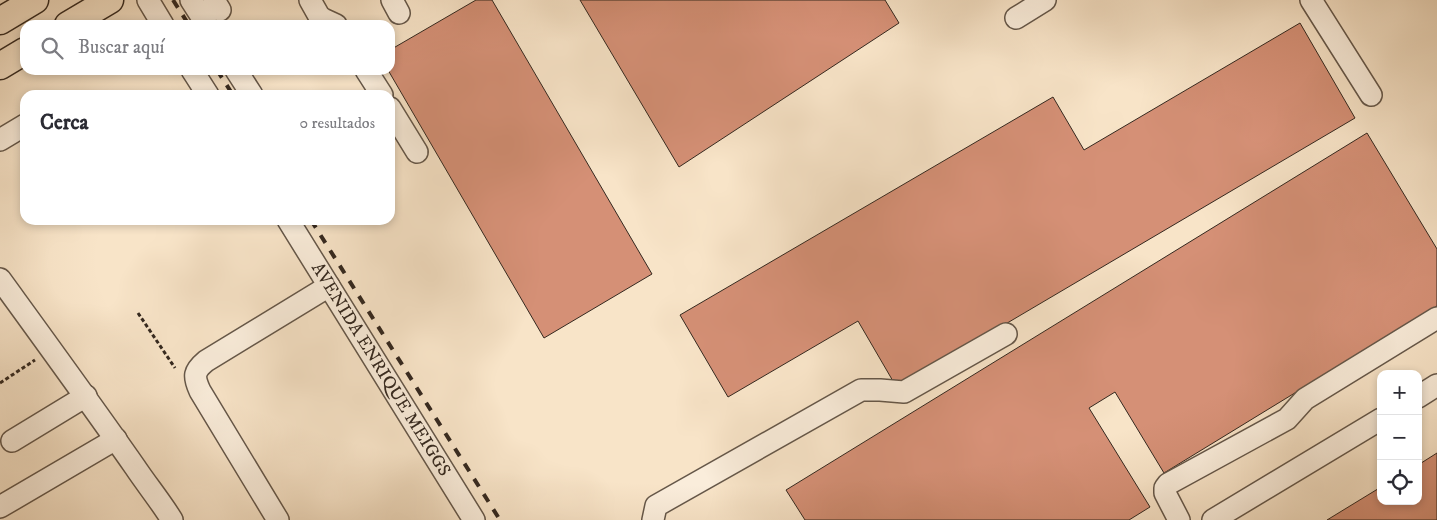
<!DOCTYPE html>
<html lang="es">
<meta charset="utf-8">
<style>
body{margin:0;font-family:"IM FELL DW Pica",serif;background:#f7f7f7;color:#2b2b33}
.controls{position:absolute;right:15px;bottom:15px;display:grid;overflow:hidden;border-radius:10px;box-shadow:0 2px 8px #0003}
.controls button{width:45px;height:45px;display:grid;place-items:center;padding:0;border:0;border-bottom:1px solid #e1e1e2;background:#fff;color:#2b2b33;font:25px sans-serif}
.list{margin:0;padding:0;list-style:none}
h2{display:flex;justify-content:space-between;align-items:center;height:65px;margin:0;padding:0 20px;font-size:21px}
h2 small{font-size:16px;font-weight:400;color:#7c7c81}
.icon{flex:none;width:28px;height:28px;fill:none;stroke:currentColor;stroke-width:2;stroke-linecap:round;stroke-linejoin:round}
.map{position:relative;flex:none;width:1437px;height:520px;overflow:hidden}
.search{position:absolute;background:#fff;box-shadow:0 2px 8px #0003;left:20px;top:20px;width:375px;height:55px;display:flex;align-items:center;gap:12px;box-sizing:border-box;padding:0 18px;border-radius:15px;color:#7c7c81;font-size:19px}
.panel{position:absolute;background:#fff;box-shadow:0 2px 8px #0003;left:20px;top:90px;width:375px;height:135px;border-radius:15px}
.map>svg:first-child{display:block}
</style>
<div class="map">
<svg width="1437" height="520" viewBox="0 0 1437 520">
<rect width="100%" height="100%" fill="#f8e4c8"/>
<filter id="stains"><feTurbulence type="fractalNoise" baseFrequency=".004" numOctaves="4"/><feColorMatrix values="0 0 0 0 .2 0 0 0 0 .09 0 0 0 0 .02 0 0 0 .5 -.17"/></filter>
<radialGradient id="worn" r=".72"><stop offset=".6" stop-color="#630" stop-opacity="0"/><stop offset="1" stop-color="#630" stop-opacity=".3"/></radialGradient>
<!-- building -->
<g fill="#d59076" stroke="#34281f">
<polygon points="476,0 492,0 652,274 544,338 388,70 390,70 390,50"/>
<polygon points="580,0 885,0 899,23 679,167"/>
<polygon points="1300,23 1355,118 897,388 858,321 728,397 680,315 1053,97 1084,150"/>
<polygon points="1367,133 1437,249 1437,306 1164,473 1115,392 1089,408 1150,507 1129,520 805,520 786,490"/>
<polygon points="1437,453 1437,520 1327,520 1381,487 1381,501 1418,501 1418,465"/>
</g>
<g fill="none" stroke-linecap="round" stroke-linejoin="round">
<!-- minor casing -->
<g stroke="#655749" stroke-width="24">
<g id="minor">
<polyline points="148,0 163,25"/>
<polyline points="191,0 207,25"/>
<polyline points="214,0 220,10"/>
<polyline points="310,0 319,16 323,19 336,25"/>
<polyline points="392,0 399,13"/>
<polyline points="1311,0 1371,95"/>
<polyline points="1016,18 1045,0"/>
<polyline points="192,70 208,95"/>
<polyline points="236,70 252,95"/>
<polyline points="366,70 382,95"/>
<polyline points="390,108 417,152"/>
<polyline points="0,140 25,125"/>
<path id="s1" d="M288 220 474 520"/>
<path d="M0 279C45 341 91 404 135 467 147 485 161 502 172 520"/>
<polyline points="1418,397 1437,385"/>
<polyline points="12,441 86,396"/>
<polyline points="0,507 116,439"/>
<path d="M278 520 200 391C193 376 194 371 206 361L329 286"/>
<polyline points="653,520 656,506 861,390 880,390 904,392 1006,334"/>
<polyline points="1179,520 1165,493 1165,488 1168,484 1287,419 1305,399 1437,318"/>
<polyline points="1213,520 1381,419"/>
</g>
</g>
<!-- major casing -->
<g stroke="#34281f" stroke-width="29">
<g id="major">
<polyline points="0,21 35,0"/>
<polyline points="68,25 110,0"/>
<polyline points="0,66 25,51"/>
</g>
</g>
<!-- path -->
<g stroke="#34281f" stroke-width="3" stroke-dasharray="4 2.5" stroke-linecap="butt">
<polyline points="138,313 175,368"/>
<polyline points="0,383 35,360"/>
</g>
<!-- minor -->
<use href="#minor" stroke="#faeddb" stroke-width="21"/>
<!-- major -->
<use href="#major" stroke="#f8e4c8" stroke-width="26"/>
<!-- rail -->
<g stroke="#34281f" stroke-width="4" stroke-dasharray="9 9" stroke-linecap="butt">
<polyline points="173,0 189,25"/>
<polyline points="217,70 233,95"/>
<polyline points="311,220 500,520"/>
</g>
</g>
<g text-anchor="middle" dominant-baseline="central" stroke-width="4" stroke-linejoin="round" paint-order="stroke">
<!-- street labels -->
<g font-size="18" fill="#34281f" stroke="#faeddb">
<text stroke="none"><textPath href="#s1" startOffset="176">AVENIDA ENRIQUE MEIGGS</textPath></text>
</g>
</g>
<rect width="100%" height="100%" filter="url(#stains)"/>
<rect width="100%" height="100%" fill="url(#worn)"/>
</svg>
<div class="controls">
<button>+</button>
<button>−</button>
<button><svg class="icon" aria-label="locate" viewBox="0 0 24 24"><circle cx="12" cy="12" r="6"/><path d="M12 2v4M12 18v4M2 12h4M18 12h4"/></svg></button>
</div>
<div class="search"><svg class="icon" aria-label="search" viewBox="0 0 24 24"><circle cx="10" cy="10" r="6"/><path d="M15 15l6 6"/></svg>Buscar aquí</div>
<section class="panel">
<h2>Cerca<small>0 resultados</small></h2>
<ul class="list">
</ul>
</section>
</div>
